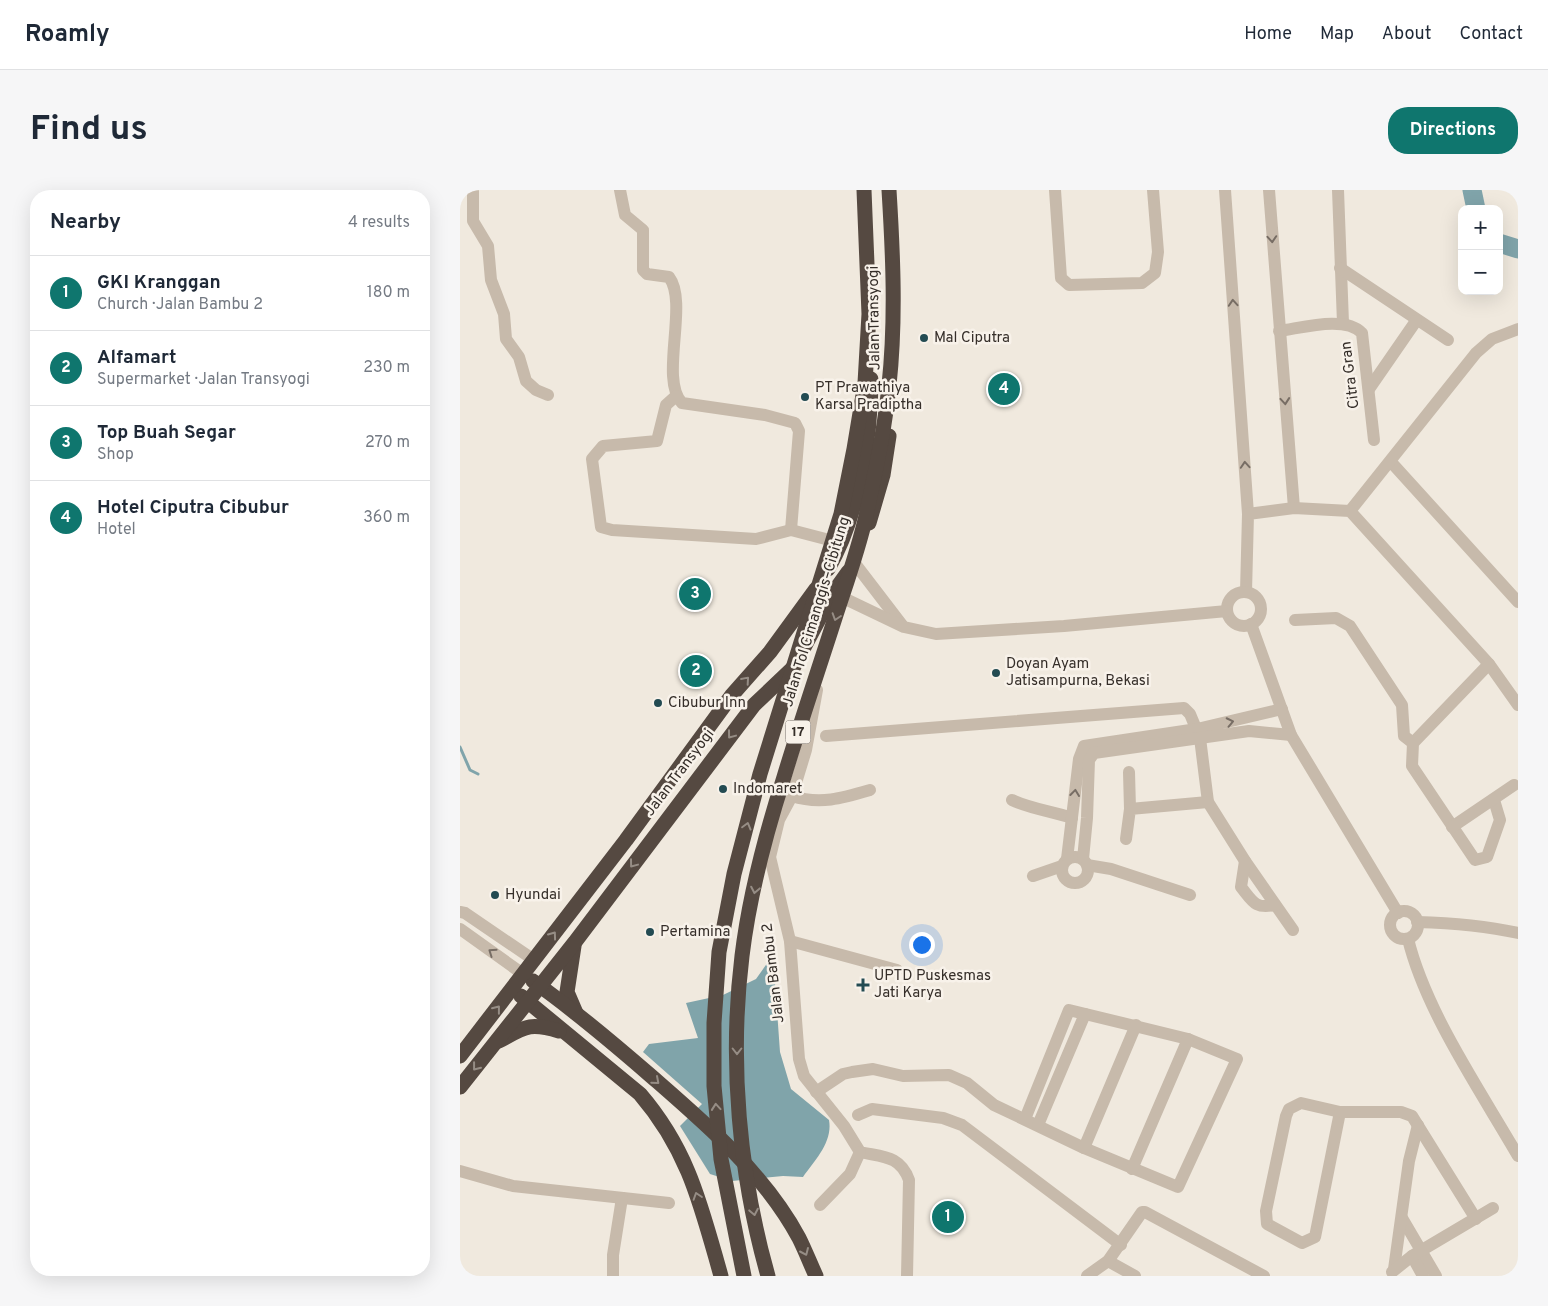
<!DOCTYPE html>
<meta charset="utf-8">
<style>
body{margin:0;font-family:Overpass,sans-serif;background:#f6f6f7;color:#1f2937}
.controls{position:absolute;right:15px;top:15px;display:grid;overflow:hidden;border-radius:10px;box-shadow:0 5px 20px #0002}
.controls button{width:45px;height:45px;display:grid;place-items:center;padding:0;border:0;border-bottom:1px solid #e0e1e3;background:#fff;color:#1f2937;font:25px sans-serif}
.you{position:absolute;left:461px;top:754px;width:18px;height:18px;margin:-12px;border:4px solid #fff;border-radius:50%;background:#1a73e8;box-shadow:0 0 0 8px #1a73e833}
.badge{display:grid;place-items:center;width:32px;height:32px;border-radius:50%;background:#0f766e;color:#fff;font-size:16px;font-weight:700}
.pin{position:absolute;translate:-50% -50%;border:2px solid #fff;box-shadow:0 1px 5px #0006}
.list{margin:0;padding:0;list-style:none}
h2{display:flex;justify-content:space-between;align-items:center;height:65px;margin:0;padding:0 20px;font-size:21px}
h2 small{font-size:16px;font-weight:400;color:#747a83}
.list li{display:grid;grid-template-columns:32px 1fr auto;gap:15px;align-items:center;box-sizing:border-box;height:75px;padding:0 20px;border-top:1px solid #e0e1e3}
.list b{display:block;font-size:19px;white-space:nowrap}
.list p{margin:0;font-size:16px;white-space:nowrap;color:#747a83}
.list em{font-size:16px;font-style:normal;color:#747a83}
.map{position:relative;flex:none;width:1058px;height:1086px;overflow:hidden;border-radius:20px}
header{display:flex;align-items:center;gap:30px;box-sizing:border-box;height:70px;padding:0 25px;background:#fff;border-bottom:1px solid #e0e1e3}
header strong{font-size:24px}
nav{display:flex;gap:28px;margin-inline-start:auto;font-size:18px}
.intro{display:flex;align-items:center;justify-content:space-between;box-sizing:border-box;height:120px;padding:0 30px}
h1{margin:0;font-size:35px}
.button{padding:12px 22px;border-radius:20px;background:#0f766e;color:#fff;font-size:18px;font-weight:700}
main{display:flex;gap:30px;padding:0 30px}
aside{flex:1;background:#fff;border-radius:20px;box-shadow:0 5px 20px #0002}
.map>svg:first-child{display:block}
</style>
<header>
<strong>Roamly</strong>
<nav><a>Home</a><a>Map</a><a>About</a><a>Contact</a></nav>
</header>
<div class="intro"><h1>Find us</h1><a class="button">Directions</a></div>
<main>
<aside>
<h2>Nearby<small>4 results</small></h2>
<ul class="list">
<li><span class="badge">1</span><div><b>GKI Kranggan</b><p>Church · Jalan Bambu 2</p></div><em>180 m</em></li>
<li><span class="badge">2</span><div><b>Alfamart</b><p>Supermarket · Jalan Transyogi</p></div><em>230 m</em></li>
<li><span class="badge">3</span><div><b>Top Buah Segar</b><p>Shop</p></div><em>270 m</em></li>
<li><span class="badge">4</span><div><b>Hotel Ciputra Cibubur</b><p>Hotel</p></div><em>360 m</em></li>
</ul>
</aside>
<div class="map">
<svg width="1058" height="1086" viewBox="0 0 1058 1086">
<rect width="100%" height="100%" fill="#f0e9de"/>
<!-- water -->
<path fill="#80a4aa" d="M313 765 320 862 331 899 369 930C373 952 355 970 343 987L323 986 272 991 250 984 220 936 242 914 183 862 189 854 238 848 226 813 263 805 296 789Z"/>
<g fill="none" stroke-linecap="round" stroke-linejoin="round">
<!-- stream -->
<polyline stroke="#80a4aa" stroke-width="3" points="0,557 10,580 18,584"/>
<!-- river -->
<g stroke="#80a4aa" stroke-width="19">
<polyline points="1012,0 1016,19"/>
<polyline points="1039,53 1058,59"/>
</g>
<!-- minor -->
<g stroke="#c7baab" stroke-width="12">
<polyline points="13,0 13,31 28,56 31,90 44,124 46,149 59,167 66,191 76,200 88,205"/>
<path d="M160 0 165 25 183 40V80L187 84 209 87C229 113 199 189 222 213L305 225 335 233 339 241 331 340"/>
<polyline points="595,0 601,88 609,95 682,93 695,83 698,62 693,0"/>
<polyline points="765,0 788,324"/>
<polyline points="809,0 834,318"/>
<polyline points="878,0 883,133"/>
<polyline points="880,78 988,150"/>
<path d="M819 141C842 138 885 125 902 143L914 250"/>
<polyline points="909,199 956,131"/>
<polyline points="216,206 206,215 197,251 143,256 132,269 141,337 152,340 296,349 331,340"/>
<polyline points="931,272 1058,412"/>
<polyline points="890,321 1016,163 1032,149 1058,139"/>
<polyline points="331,340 381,353"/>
<polyline points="393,371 442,435"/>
<polyline points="786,402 788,324 834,318 890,321 1029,474 1058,515"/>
<circle cx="784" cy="419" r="17"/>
<polyline points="373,403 444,437 476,444 604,436 767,421"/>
<polyline points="835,430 876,428 890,436 942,515 944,546 953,553"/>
<polyline points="791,434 831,545 938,723"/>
<polyline points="1029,474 953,553 952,576 1015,670 1027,667 1040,630 1034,610"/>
<path d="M357 500 346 560 332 606 319 630 310 667 330 751 339 869 344 886 384 936 400 962C422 967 440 965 449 990L447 1086"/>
<polyline points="366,546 724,518 730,524 740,548 748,612 785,671 833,740"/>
<polyline points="669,582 670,619"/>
<path d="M332 606C360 615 383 608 410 600"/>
<path d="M552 610C571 619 592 621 612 628"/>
<polyline points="992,637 1054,595"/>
<polyline points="666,649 670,619 748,612"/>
<circle cx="615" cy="680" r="13"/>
<polyline points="607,669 619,569 624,556 737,539 822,519"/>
<polyline points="623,669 627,628 629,570 634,563 789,541 831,545"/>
<path d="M785 671 781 697C793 712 795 719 815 715"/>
<polyline points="627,675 651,679 730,705"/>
<polyline points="573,686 602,676"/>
<circle cx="944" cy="735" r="14"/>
<polyline points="0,722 5,723 74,770"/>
<path d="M957 732C990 733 1026 736 1058 743"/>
<polyline points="0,739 63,784"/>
<path d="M948 749C966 822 1020 900 1058 966"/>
<polyline points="330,751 437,780"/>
<polyline points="356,902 383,884 392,882 413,879 443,886 489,885 507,893 534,915 624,958 718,997 777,869 728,849 609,820 565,929"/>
<polygon points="841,913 880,922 855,1047 842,1053 807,1034 806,1021 826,926 829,919"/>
<polyline points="880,922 941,922 952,926 1016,1029"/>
<polyline points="398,925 412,919 483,928 502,935 661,1055"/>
<polyline points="578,935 625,824"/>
<polyline points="624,958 676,835"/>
<polyline points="672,979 728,849"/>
<polyline points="0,981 53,996 209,1013"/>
<polyline points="360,1015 390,984 400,962"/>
<polyline points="942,1028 976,1086"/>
<polyline points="952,1066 963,1086"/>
<polyline points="648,1071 675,1086"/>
<polyline points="934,1079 949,971 958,935"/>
<polyline points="932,1082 952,1066 1033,1018"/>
<polyline points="153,1086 153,1065 162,1008"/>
<polyline points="627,1086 648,1071 682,1022 685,1022 804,1086"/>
</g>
<!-- highway -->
<g stroke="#554941" stroke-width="15">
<polyline points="409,333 423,285 429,246"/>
<path d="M368 379C398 327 411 249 411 189"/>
<polyline points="114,756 107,802 116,823"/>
<path d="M73 791C114 820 153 853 191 886 246 934 304 983 339 1048 345 1060 350 1073 356 1086"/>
<path d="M61 806 180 904C229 961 241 1016 261 1086"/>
<path d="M39 851C65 837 69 832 99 841"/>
<polyline points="0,866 166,650 272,505 310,462 356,399"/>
<polyline points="0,897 115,752 294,515 333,478 373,403 388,382"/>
</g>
<!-- highway-bridge -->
<g stroke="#554941" stroke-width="15">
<polyline points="284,1086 261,969 254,896 254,833 259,762 274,684 300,584 381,324 394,259 405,193 409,124 404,0"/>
<path d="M308 1086C279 984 269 871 282 766 289 708 306 643 324 587 340 534 358 481 375 428 386 394 398 361 406 326 415 283 425 239 429 195 436 130 433 65 429 0"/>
</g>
</g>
<!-- one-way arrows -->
<defs><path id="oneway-chevron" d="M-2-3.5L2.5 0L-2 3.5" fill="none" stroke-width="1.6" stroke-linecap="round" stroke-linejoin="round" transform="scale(1.25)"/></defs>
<g stroke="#776d64">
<use href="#oneway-chevron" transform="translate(812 49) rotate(86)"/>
<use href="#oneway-chevron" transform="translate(773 113) rotate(-94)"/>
<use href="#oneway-chevron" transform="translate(825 211) rotate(85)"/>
<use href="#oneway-chevron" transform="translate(785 275) rotate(-94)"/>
<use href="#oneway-chevron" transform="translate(770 532) rotate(-12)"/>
<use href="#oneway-chevron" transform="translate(615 603) rotate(-83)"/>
<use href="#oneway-chevron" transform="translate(32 762) rotate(-145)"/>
</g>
<g stroke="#968d85">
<use href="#oneway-chevron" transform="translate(376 427) rotate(108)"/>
<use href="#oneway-chevron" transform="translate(286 490) rotate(-49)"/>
<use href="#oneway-chevron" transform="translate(271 545) rotate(127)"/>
<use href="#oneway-chevron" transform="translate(287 636) rotate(-75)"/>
<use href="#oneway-chevron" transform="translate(173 674) rotate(127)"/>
<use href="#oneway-chevron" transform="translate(295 700) rotate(101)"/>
<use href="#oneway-chevron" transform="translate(93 745) rotate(-54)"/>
<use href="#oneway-chevron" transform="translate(37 819) rotate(-52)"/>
<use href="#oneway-chevron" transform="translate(277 861) rotate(90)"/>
<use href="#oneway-chevron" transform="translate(16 877) rotate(128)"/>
<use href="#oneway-chevron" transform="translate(196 891) rotate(41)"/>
<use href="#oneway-chevron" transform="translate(256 917) rotate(-95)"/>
<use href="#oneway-chevron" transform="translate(237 1006) rotate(-108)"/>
<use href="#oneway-chevron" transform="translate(294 1022) rotate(79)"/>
<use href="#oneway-chevron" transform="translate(345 1062) rotate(66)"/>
</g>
<!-- markers -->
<g fill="#234b52" stroke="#f8f2ea" stroke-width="2">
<circle cx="464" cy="148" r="5"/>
<circle cx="345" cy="207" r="5"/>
<circle cx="536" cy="483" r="5"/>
<circle cx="198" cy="513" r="5"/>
<circle cx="263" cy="599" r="5"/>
<circle cx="35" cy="705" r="5"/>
<circle cx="190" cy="742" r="5"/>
<path d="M400.5 787.5h5v5h5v5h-5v5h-5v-5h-5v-5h5z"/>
</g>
<g text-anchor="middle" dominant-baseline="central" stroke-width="5" stroke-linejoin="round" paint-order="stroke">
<!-- shield labels -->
<rect fill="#f8f2ea" stroke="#706963" stroke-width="1" x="325.5" y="530.5" width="25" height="23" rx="4"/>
<g font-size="14" font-weight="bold" fill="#352e29">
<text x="338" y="542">17</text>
</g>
<!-- street labels -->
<g font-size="15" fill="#352e29" stroke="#f8f2ea">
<text transform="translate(415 128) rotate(-91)">Jalan Transyogi</text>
<text transform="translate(891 185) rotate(-97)">Citra Gran</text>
<text transform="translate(357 422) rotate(-73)">Jalan Tol Cimanggis–Cibitung</text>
<text transform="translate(220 583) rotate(-53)">Jalan Transyogi</text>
<text transform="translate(314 783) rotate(-97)">Jalan Bambu 2</text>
</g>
<!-- poi labels -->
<g font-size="15" fill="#352e29" stroke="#f8f2ea" text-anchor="start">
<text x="474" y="148">Mal Ciputra</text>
<text x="355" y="198">PT Prawathiya<tspan x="355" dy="17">Karsa Pradiptha</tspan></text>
<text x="546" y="474">Doyan Ayam<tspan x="546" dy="17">Jatisampurna, Bekasi</tspan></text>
<text x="208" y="513">Cibubur Inn</text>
<text x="273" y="599">Indomaret</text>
<text x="45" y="705">Hyundai</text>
<text x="200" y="742">Pertamina</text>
<text x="414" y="786">UPTD Puskesmas<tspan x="414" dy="17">Jati Karya</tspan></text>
</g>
</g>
</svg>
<div class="controls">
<button>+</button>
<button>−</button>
</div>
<div class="you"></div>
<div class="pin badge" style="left:488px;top:1027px">1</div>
<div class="pin badge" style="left:236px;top:481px">2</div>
<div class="pin badge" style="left:235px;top:404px">3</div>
<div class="pin badge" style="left:544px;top:199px">4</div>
</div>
</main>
